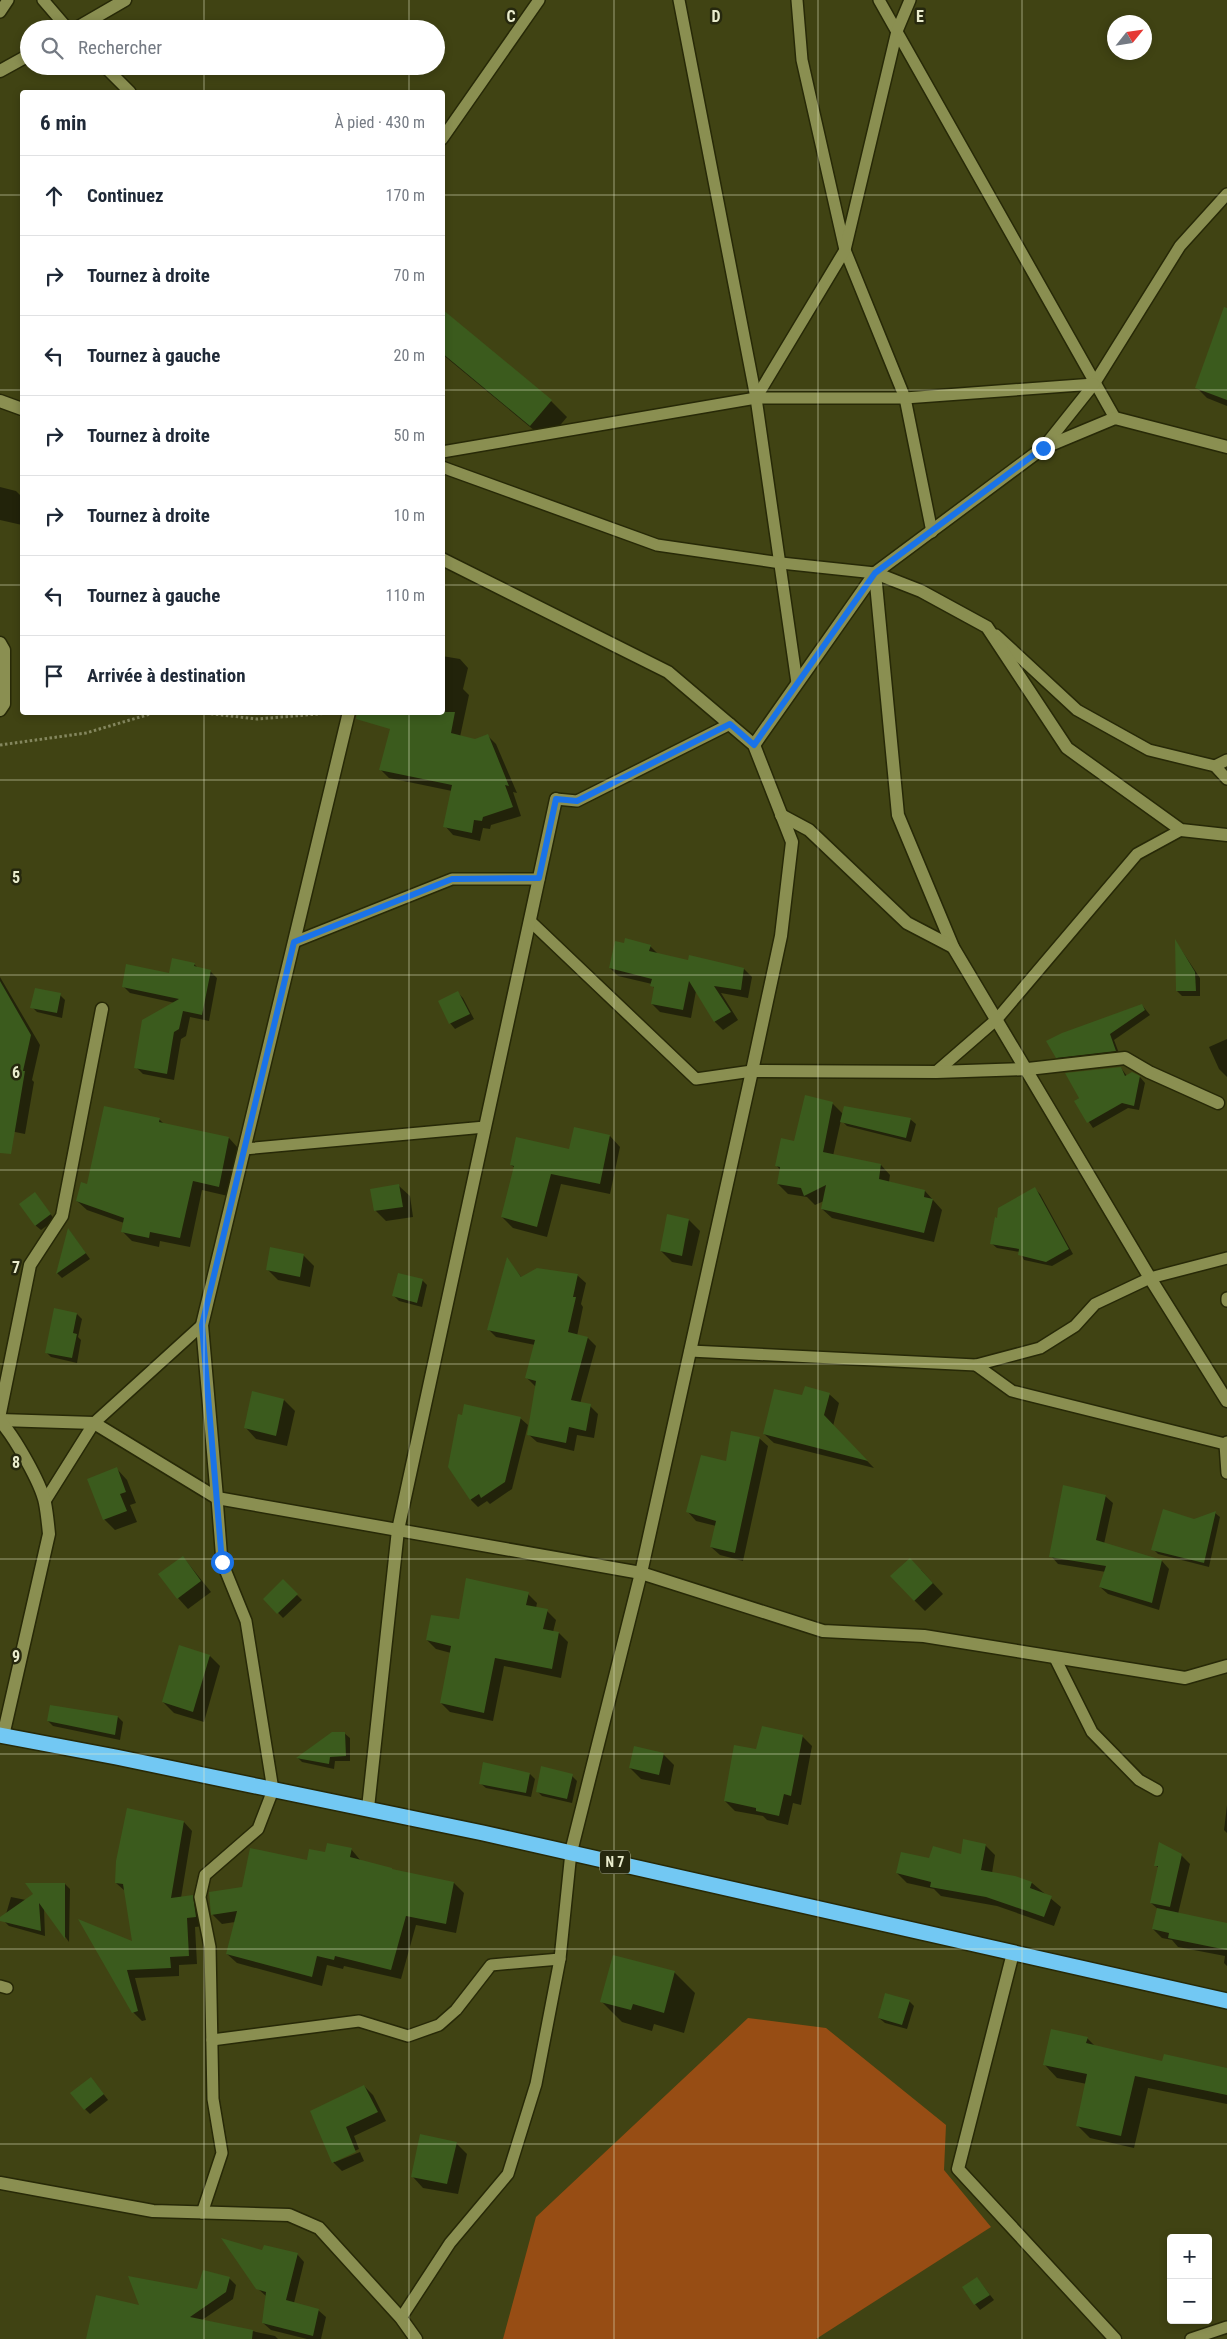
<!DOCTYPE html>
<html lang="fr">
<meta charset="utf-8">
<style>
body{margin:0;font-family:"Roboto Condensed",sans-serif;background:#f6f6f7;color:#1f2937}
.controls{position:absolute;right:15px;bottom:15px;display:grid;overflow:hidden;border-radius:5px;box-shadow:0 2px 8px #0003}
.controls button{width:45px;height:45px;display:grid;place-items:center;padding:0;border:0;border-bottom:1px solid #e0e1e3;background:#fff;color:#1f2937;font:25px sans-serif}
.compass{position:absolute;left:1107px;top:15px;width:45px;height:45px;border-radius:50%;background:#fff;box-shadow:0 2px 8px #0003;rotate:60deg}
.stop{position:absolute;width:15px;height:15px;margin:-11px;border:4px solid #1a73e8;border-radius:50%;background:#fff}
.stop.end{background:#1a73e8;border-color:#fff;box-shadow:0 1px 5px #0008}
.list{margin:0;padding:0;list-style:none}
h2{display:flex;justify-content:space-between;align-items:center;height:65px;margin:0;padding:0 20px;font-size:21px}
h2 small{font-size:16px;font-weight:400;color:#747a83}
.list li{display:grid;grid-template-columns:32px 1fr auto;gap:15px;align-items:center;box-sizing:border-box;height:80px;padding:0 20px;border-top:1px solid #e0e1e3}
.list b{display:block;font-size:19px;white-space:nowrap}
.list em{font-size:16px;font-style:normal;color:#747a83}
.icon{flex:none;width:28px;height:28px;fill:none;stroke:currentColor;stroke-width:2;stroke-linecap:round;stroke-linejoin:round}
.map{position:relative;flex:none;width:1227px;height:2339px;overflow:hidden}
.search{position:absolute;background:#fff;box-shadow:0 2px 8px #0003;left:20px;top:20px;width:425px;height:55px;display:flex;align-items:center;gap:12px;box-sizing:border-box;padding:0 18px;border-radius:28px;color:#747a83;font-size:19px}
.panel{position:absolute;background:#fff;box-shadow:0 2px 8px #0003;left:20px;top:90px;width:425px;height:625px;border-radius:5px}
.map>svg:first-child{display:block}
</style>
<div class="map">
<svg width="1227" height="2339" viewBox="0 0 1227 2339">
<rect width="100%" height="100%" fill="#404313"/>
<!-- green -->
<polygon fill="#974d14" points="748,2018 826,2028 946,2125 944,2170 991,2227 816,2339 503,2339 536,2217"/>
<!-- shadow -->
<g fill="#0007">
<polygon points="442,310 551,401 567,417 547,441 442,354"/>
<polygon points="1227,338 1227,406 1207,398 1197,388"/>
<polygon points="0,487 16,491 22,497 22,525 0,520"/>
<polygon points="442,656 460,659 468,668 463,689 469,695 460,737 475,740 487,735 496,744 517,793 513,792 521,816 491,825 490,829 483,828 480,841 453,835 445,826 452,791 389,778 380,769 442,712"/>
<polygon points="1176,942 1200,978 1200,996 1182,996 1177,991"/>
<polygon points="650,946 658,954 689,961 744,969 752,977 748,998 721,993 738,1020 723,1030 715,1022 696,991 691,1018 660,1012 652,1004 655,990 652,984 618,976 610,968"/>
<polygon points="194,964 199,969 210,971 217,978 209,1021 190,1017 186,1036 181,1039 174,1080 143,1074 136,1067 175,1003 130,993 123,986 170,974"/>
<polygon points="0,977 40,1045 32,1080 34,1082 25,1134 0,1129"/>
<polygon points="458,993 463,998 474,1019 455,1029 450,1023"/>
<polygon points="60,995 65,1000 62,1018 37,1012 32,1007"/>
<polygon points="1142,1005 1150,1015 1114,1040 1120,1056 1062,1062 1057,1057"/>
<polygon points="1227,1039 1227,1077 1219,1069 1209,1047"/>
<polygon points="1121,1068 1127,1076 1140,1077 1145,1083 1139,1110 1128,1108 1093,1128 1075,1101"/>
<polygon points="806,1097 833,1104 843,1114 910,1119 916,1124 911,1142 847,1126 841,1120 833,1156 881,1165 890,1175 889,1182 925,1191 942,1210 934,1242 832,1218 822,1209 824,1201 815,1205 807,1197 788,1194 778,1184 780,1170 777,1166 795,1142"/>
<polygon points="159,1119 165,1125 229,1138 238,1148 228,1196 202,1190 190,1247 160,1241 159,1247 132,1241 122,1231 124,1223 87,1210 77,1201 88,1186"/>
<polygon points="610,1136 620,1147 610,1194 561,1184 547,1237 513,1228 502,1217 515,1168 511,1165 570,1151"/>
<polygon points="399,1186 410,1196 413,1217 386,1221 375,1210"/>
<polygon points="1035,1189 1040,1194 1073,1254 1052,1266 1024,1260 1020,1252 997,1248 991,1243 998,1219"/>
<polygon points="35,1194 55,1220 41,1230 35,1225"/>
<polygon points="689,1220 700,1231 692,1266 672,1262 661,1251"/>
<polygon points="69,1230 90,1259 62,1278 57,1273"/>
<polygon points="303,1255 314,1266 310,1287 278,1280 267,1269"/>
<polygon points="507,1259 522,1278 577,1275 586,1283 581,1304 583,1307 577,1336 588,1338 596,1346 580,1404 590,1406 598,1414 594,1438 577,1435 574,1451 537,1442 528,1434 536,1387 527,1378 535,1345 496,1337 488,1329"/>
<polygon points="422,1280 427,1285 422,1307 399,1301 394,1296"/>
<polygon points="77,1314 82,1319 78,1337 81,1340 77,1363 51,1357 46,1352"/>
<polygon points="829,1394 839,1403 833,1426 874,1468 774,1443 764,1434"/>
<polygon points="284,1400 295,1411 287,1446 256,1439 246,1428"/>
<polygon points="520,1418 528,1425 512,1489 490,1504 487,1501 478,1507 471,1500 449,1466"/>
<polygon points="759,1438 768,1446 743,1561 720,1555 711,1547 716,1526 696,1521 688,1512 727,1462"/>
<polygon points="117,1469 127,1480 136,1503 130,1505 137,1522 115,1530 104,1519"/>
<polygon points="1105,1496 1113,1503 1104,1544 1162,1561 1169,1569 1159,1610 1108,1594 1100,1587 1106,1572 1058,1564 1051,1556"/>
<polygon points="1215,1513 1220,1517 1209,1567 1158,1554 1153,1549 1194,1520"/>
<polygon points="183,1557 211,1592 188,1609 178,1598"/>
<polygon points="921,1570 943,1594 925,1611 914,1600"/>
<polygon points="283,1581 302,1600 283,1618 265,1599"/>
<polygon points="528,1594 537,1603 536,1608 547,1611 556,1620 553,1632 559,1633 568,1642 561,1678 504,1666 493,1721 450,1712 441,1703 451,1653 436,1649 427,1640 460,1620"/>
<polygon points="210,1656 220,1666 204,1722 174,1713 163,1702"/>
<polygon points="118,1717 123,1722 120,1740 53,1726 48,1721"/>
<polygon points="344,1733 350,1738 350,1761 335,1761 334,1769 302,1762 298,1758"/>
<polygon points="802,1736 812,1746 801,1805 793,1803 788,1825 767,1820 763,1816 735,1811 725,1801 757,1751"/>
<polygon points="663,1754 674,1765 670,1785 641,1779 630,1768"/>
<polygon points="530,1774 535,1779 531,1797 486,1788 480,1783"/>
<polygon points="572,1776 577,1781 572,1803 542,1796 537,1791"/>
<polygon points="1227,1805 1227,1833 1224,1830"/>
<polygon points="184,1822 192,1831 181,1898 192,1896 201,1905 204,1926 195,1927 197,1964 179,1965 179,1976 135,1978 146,2020 142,2021 133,2012 81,1922 133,1943 125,1891 116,1883"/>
<polygon points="985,1845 995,1855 992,1873 1032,1883 1061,1907 1054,1926 997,1906 941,1896 934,1889 907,1883 897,1873 930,1860 962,1855"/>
<polygon points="351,1849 361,1861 394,1871 454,1883 464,1893 456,1933 416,1925 401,1979 344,1966 343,1969 327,1965 322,1986 237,1963 227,1954 235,1922 222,1924 212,1914 210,1893 243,1888 326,1853"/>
<polygon points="1181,1855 1190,1864 1178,1914 1227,1924 1227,1966 1224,1963 1225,1956 1178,1947 1172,1940 1162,1938 1153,1929 1158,1909 1151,1903 1159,1868 1155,1865"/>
<polygon points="65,1884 70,1889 69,1942 44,1908 45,1936 9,1926 4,1921 11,1897 41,1903"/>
<polygon points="674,1972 695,1993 684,2033 654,2024 652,2031 622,2022 601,2001"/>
<polygon points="909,2001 914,2006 907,2029 885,2023 879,2018"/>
<polygon points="1087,2038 1095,2046 1163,2063 1227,2070 1227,2104 1148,2088 1134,2148 1090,2138 1077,2125 1087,2084 1057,2078 1045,2065"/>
<polygon points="96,2084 108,2100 90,2114 85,2109"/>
<polygon points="364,2086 373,2095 386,2121 354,2136 359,2149 335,2160 335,2162 360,2152 364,2161 342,2171 333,2162 311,2112"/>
<polygon points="456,2143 467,2154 458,2194 423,2188 413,2177"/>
<polygon points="263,2251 297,2254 304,2262 294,2303 318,2310 326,2317 321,2339 307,2339 271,2330 263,2323 266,2296 257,2288"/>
<polygon points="229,2278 236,2285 233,2299 202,2320 275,2336 278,2339 87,2339 142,2306 198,2291"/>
<polygon points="977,2278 994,2300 980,2310 975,2304"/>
</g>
<!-- building -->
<g fill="#3b5b1d">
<polygon points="1224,307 1227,308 1227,400 1195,388"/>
<polygon points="442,309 552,400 530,426 442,353"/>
<polygon points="357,712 455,712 451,733 475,739 488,734 509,786 505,785 513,807 483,817 482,821 474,820 472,833 443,827 452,785 379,770 390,729 356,719"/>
<polygon points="625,938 651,945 649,951 688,960 689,955 744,968 741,990 714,986 731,1012 714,1022 689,981 683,1010 651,1004 654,987 650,986 652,979 609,968 615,941 624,943"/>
<polygon points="1175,939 1195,972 1196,991 1176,991"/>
<polygon points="172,958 195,963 194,966 211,970 202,1015 183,1011 179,1029 174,1032 167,1074 134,1068 142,1020 179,999 122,987 126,964 169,973"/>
<polygon points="0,981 31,1035 23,1071 25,1071 11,1154 0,1153"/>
<polygon points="35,988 61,993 57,1013 30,1008"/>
<polygon points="458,991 470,1014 449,1024 438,1001"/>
<polygon points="1142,1004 1145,1010 1110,1034 1116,1051 1056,1058 1046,1041 1062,1033"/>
<polygon points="1121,1067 1125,1076 1132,1072 1140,1076 1134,1106 1122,1103 1087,1123 1074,1101 1079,1098 1065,1073"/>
<polygon points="805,1095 833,1102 823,1152 881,1164 879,1179 925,1190 924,1197 933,1199 924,1233 821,1209 826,1185 804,1196 801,1188 777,1184 780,1167 775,1166 781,1138 794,1141"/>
<polygon points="104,1106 160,1118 159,1122 229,1137 219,1187 193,1181 180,1238 150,1232 149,1238 121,1232 124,1218 76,1201 81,1182 87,1184"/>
<polygon points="844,1106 911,1118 906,1138 840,1122"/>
<polygon points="574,1127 610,1135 600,1184 551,1174 537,1227 501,1217 514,1166 510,1165 516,1137 569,1149"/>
<polygon points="399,1184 403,1207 374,1211 370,1189"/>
<polygon points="1035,1187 1069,1249 1046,1262 1018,1255 1019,1249 990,1244 995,1217 997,1218 998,1208"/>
<polygon points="35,1192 51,1214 35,1226 19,1204"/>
<polygon points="667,1214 689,1219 682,1256 660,1251"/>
<polygon points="68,1228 86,1253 56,1274"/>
<polygon points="270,1247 304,1254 300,1277 266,1270"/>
<polygon points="507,1257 521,1277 537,1268 578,1274 573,1297 576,1297 568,1332 588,1337 571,1400 591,1404 586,1431 569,1427 566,1443 527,1435 536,1381 525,1378 535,1340 487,1330"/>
<polygon points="398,1273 423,1279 417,1303 392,1296"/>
<polygon points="54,1308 77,1313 73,1333 77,1334 72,1358 45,1353"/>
<polygon points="805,1386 830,1393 824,1415 868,1461 763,1434 774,1389 802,1395"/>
<polygon points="252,1391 284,1399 276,1436 244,1428"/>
<polygon points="464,1404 521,1417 505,1482 481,1498 479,1494 470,1500 448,1467 458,1414 462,1415"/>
<polygon points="731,1431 760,1437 735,1553 710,1547 716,1521 686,1512 701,1455 726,1461"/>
<polygon points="117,1467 126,1492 120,1494 127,1511 103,1520 87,1479"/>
<polygon points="1063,1485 1106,1495 1096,1540 1162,1560 1152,1603 1099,1587 1106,1566 1049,1557"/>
<polygon points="1163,1509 1194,1519 1216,1511 1204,1563 1151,1550"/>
<polygon points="183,1556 201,1581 177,1599 158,1574"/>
<polygon points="910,1558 933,1583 914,1601 890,1576"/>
<polygon points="466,1578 529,1592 526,1605 548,1609 543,1629 559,1632 552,1669 495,1658 484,1713 440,1703 451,1646 426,1640 431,1615 459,1619"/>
<polygon points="283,1579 298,1594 277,1614 263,1599"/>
<polygon points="179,1645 210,1655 193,1712 162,1702"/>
<polygon points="50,1705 118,1716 115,1735 47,1721"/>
<polygon points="762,1726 803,1735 791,1796 784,1794 779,1816 756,1811 756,1808 724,1801 734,1745 756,1749"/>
<polygon points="332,1732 345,1732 346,1756 330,1757 329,1764 296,1758"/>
<polygon points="634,1746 664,1753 659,1775 629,1768"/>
<polygon points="483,1762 530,1773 526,1793 479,1784"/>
<polygon points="541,1766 573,1774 567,1799 536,1792"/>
<polygon points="127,1808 184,1821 171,1898 193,1895 196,1917 187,1918 189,1956 170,1957 171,1968 127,1970 138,2011 132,2013 78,1919 132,1941 123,1884 115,1883 116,1861"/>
<polygon points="963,1839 986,1844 981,1870 1015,1876 1032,1882 1030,1888 1052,1896 1044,1917 986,1897 930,1887 931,1882 896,1873 901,1852 929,1858 933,1846 961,1854"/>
<polygon points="1159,1842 1182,1854 1170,1907 1150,1903 1158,1866 1154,1866"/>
<polygon points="327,1843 352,1848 350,1857 392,1868 392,1869 454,1882 446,1924 406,1916 391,1970 335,1956 334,1960 317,1956 312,1977 226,1954 237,1911 211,1915 209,1892 242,1887 250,1848 307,1860 309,1849 325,1852"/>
<polygon points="25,1883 65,1883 65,1939 39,1903 41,1931 0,1921 0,1917 33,1894"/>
<polygon points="1157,1908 1227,1923 1227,1950 1168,1938 1169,1933 1152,1929"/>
<polygon points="613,1955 675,1971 664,2013 633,2004 631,2010 600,2002"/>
<polygon points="885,1993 910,2000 902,2025 878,2018"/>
<polygon points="1051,2029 1088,2037 1086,2043 1162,2061 1164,2054 1227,2068 1227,2095 1135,2076 1121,2136 1076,2126 1087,2074 1043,2065"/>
<polygon points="91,2077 104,2094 84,2110 70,2093"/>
<polygon points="364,2085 378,2112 346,2127 356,2152 332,2163 310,2111"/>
<polygon points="420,2134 457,2142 447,2184 411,2177"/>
<polygon points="221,2238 262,2250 264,2245 298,2253 286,2300 319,2309 313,2336 262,2323 266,2292 256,2289"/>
<polygon points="203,2270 230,2277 226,2292 190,2317 253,2330 252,2339 86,2339 96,2295 139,2305 128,2276 197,2289"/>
<polygon points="977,2277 990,2295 974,2305 962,2287"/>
</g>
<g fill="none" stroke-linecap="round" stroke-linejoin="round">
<!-- lane casing -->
<g stroke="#272907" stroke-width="14">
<g id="lane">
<polyline points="43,0 68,29"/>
<polyline points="679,0 756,398 797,683"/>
<polyline points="797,0 802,60 845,250 905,398 932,532"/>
<polyline points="879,0 1115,418"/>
<polyline points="0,12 8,0"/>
<polyline points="104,66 130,92"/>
<polyline points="442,139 539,0"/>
<polyline points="756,398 845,250 897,31 910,0"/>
<polyline points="1043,448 1094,384 1180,246 1227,194"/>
<polyline points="442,452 756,398 905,398 1094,384"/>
<polyline points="442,467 657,545 781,563 875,573"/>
<polyline points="996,635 1077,710 1149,750 1215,766 1227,779"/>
<polyline points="1215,766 1227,760"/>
<polyline points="556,799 577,801 730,724"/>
<polyline points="530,921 696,1079 752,1071"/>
<polyline points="294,942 452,879 539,879"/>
<polyline points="936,1072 997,1019 1137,854 1181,830"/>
<polyline points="244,1149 485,1127"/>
<polyline points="1227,1298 1227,1301"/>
<polyline points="690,1351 976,1365 1040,1348 1075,1326 1095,1304 1150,1278 1227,1258"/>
<polyline points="976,1365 1012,1391 1225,1444 1227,1442"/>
<polyline points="1225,1444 1227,1473"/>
<polyline points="45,1501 94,1423 202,1325"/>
<polyline points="1055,1658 1092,1732 1139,1780 1157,1790"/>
<polyline points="0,1986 7,1988"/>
<polyline points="212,2040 359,2021 408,2036 439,2025 456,2010 491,1965 560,1959"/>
<polyline points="202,2213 222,2153 213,2099 210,1947 200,1897 205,1875 258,1829 273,1790 246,1621 222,1562 217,1498"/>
<polyline points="401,2318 450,2243 508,2174 536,2084 560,1959 571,1852"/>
<polyline points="1191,2339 1227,2327"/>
</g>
</g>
<!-- street casing -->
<g stroke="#272907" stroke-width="15">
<g id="street">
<polyline points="75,29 125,0"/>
<polyline points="0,71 29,55"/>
<polyline points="0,401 22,409"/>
<polyline points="1227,447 1115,418 1043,448 875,573 898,815 953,947 1150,1278 1227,1401"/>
<polyline points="442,559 668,672 754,745 792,842 781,936 752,1071 641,1573 571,1852"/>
<polyline points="0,643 4,650 4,704 0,710"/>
<polyline points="754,745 875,573 921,591 987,627 1067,748 1181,830 1227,835"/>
<polyline points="781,815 809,830 907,923 953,947"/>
<polyline points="752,1071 936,1072 1028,1069 1125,1058 1149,1072 1218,1103"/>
<polyline points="0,1413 30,1265 62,1216 102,1009"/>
<polyline points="0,1420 94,1423 217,1498 641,1573 823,1631 924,1636 1185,1678 1227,1666"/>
<path d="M0 1421C14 1436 41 1483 45 1503 47 1513 48 1524 49 1534L3 1736"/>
<polyline points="217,1498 202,1325 349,712"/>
<polyline points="368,1808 398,1530 556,799"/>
<polyline points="1013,1953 958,2169 1115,2339"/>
<polyline points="0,2183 153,2211 289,2215 319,2228 401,2318 416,2339"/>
</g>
</g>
<!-- highway casing -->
<g stroke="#272907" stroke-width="18">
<polyline id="highway" points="0,1735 116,1757 483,1833 1227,2001"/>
</g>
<!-- path -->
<g stroke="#84875e" stroke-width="3" stroke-dasharray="2.5 2.5" stroke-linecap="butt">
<polyline points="196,712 257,719 330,713"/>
<polyline points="0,745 86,733 157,712"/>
</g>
<!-- lane -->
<use href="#lane" stroke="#8a8f51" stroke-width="11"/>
<!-- street -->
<use href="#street" stroke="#8a8f51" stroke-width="12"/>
<!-- highway -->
<use href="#highway" stroke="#72c8f3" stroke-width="15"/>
</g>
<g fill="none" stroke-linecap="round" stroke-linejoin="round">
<!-- route -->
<polyline stroke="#1a73e8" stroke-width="6" points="222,1562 202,1325 294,942 452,879 539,878 556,799 577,801 730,724 754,745 875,573 1043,448"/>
</g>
<!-- grid -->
<path fill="none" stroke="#e9eccd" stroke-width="1" stroke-opacity="0.55" d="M204 0V29M409 0V29M614 0V2339M818 0V2339M1022 0V2339M204 66V92M409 66V92M0 195H22M442 195H1227M0 390H22M442 390H1227M0 585H22M442 585H1227M204 712V2339M409 712V2339M0 780H1227M0 975H1227M0 1170H1227M0 1364H1227M0 1559H1227M0 1754H1227M0 1949H1227M0 2144H1227"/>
<g text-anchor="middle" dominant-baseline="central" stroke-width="5" stroke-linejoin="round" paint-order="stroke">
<!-- shield labels -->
<rect fill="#26280e" stroke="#aeb194" stroke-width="1" x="600" y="1850.5" width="30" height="23" rx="4"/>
<g font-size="14" font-weight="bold" fill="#e9eccd">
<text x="615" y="1862">N 7</text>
</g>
</g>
<g font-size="16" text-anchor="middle" font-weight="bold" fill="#e9eccd" stroke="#26280e" stroke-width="5" stroke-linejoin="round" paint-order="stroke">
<text x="511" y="22">C</text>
<text x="716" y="22">D</text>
<text x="920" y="22">E</text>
<text x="16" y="883">5</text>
<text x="16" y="1078">6</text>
<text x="16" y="1273">7</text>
<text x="16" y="1468">8</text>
<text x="16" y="1662">9</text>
</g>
</svg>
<div class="controls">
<button>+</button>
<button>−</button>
</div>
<svg class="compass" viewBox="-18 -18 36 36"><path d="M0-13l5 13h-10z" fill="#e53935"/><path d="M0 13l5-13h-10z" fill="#747a83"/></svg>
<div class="stop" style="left:222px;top:1562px"></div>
<div class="stop end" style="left:1043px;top:448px"></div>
<div class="search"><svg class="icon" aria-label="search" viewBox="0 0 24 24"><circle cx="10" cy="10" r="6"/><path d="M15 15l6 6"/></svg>Rechercher</div>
<section class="panel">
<h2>6 min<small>À pied · 430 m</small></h2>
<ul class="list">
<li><svg class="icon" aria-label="ahead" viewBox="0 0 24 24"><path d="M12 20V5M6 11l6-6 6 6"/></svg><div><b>Continuez</b></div><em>170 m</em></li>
<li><svg class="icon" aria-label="right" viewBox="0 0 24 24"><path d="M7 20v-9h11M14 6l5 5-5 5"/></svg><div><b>Tournez à droite</b></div><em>70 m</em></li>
<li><svg class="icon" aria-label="left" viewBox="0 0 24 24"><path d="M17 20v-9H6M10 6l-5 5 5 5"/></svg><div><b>Tournez à gauche</b></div><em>20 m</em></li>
<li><svg class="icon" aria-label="right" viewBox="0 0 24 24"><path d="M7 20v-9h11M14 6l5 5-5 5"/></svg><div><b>Tournez à droite</b></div><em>50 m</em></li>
<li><svg class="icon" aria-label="right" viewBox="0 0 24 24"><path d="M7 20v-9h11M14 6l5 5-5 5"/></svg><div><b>Tournez à droite</b></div><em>10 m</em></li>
<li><svg class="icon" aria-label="left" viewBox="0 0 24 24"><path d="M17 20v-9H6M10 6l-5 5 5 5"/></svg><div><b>Tournez à gauche</b></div><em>110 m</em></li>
<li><svg class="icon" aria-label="arrive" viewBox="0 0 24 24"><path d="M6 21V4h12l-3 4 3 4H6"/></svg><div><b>Arrivée à destination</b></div></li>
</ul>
</section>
</div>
